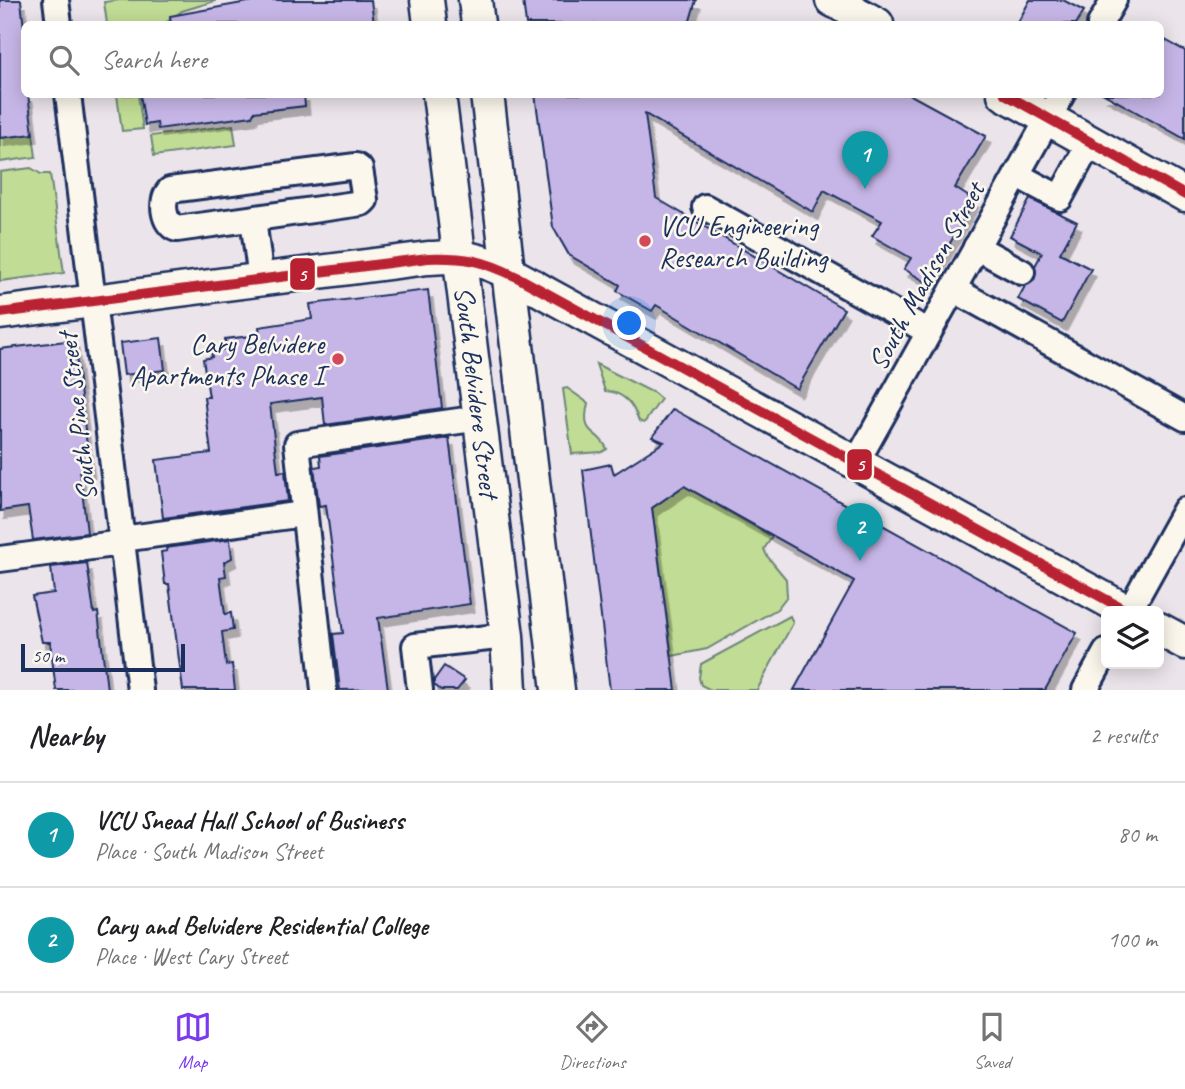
<!DOCTYPE html>
<meta charset="utf-8">
<style>
body{margin:0;font-family:Caveat,sans-serif;background:#f6f6f6;color:#202124}
.controls{position:absolute;right:21px;bottom:21px;display:grid;overflow:hidden;border-radius:10px;box-shadow:0 4px 18px #0003}
.controls button{width:63px;height:63px;display:grid;place-items:center;padding:0;border:0;border-bottom:2px solid #e0e0e0;background:#fff;color:#202124;font:35px sans-serif}
.scale{position:absolute;left:21px;bottom:18px;width:164px;box-sizing:border-box;padding-left:7px;border:4px solid #1b2f5e;border-top:0;font-size:19px;line-height:24px;white-space:nowrap;color:#1b2f5e;-webkit-text-stroke:5px #fbf7ec;paint-order:stroke}
.you{position:absolute;left:630px;top:324px;width:24px;height:24px;margin:-18px;border:5px solid #fff;border-radius:50%;background:#1a73e8;box-shadow:0 0 0 10px #1a73e833}
.badge{display:grid;place-items:center;width:46px;height:46px;border-radius:50%;background:#7c3aed;color:#fff;font-size:23px;font-weight:700}
.pin{position:absolute;translate:-50% -58px;filter:drop-shadow(0 2px 4px #0008)}
.pin::after{content:'';position:absolute;top:37px;width:24px;height:21px;background:inherit;clip-path:polygon(0 0,100% 0,50% 100%)}
.list{margin:0;padding:0;list-style:none}
h2{display:flex;justify-content:space-between;align-items:center;height:91px;margin:0;padding:0 28px;font-size:30px}
h2 small{font-size:23px;font-weight:400;color:#757577}
.list li{display:grid;grid-template-columns:46px 1fr auto;gap:21px;align-items:center;box-sizing:border-box;height:105px;padding:0 28px;border-top:2px solid #e0e0e0}
.list b{display:block;font-size:26px;white-space:nowrap}
.list p{margin:0;font-size:23px;white-space:nowrap;color:#757577}
.list em{font-size:23px;font-style:normal;color:#757577}
.icon{flex:none;width:38px;height:38px;fill:none;stroke:currentColor;stroke-width:2;stroke-linecap:round;stroke-linejoin:round}
.map{position:relative;flex:none;width:1185px;height:690px;overflow:hidden}
.search{position:absolute;background:#fff;box-shadow:0 4px 18px #0003;left:21px;right:21px;top:21px;height:77px;display:flex;align-items:center;gap:18px;box-sizing:border-box;padding:0 24px;border-radius:10px;color:#757577;font-size:26px}
.sheet{height:301px;background:#fff}
nav{display:flex;justify-content:space-around;align-items:center;box-sizing:border-box;height:98px;border-top:2px solid #e0e0e0;background:#fff;font-size:19px;color:#757577}
nav a{display:grid;justify-items:center;gap:4px}
nav .on{color:#7c3aed}
.map>svg:first-child{display:block}
</style>
<div class="map">
<svg width="1185" height="690" viewBox="0 0 1185 690">
<defs>
<filter id="shadow"><feDropShadow dx="4.5" dy="8" stdDeviation="0" flood-color="#0004"/></filter>
</defs>
<rect width="100%" height="100%" fill="#ebe4ea"/>
<filter id="ink" filterUnits="userSpaceOnUse"><feTurbulence type="fractalNoise" baseFrequency=".0143" numOctaves="2"/><feDisplacementMap in="SourceGraphic" scale="14" xChannelSelector="R" yChannelSelector="G"/><feConvolveMatrix kernelMatrix="1 2 1 2 8 2 1 2 1" color-interpolation-filters="sRGB"/></filter>
<g filter="url(#ink)">
<!-- green -->
<g fill="#c1dc94" stroke="#6e8679" stroke-width="2">
<polygon points="119,0 215,0 215,1 182,11 164,24 107,24 104,2"/>
<polygon points="117,95 138,95 143,129 122,131"/>
<polygon points="233,125 236,145 154,156 151,136"/>
<polygon points="33,134 36,157 0,162 0,138"/>
<polygon points="31,168 41,174 50,174 64,273 0,281 0,172"/>
<path d="M596 364 654 393 661 399 644 423 639 421C633 404 624 392 605 391Z"/>
<path d="M567 388 588 403C580 438 598 428 607 449L602 452 572 454 563 389Z"/>
<polygon points="684,486 772,537 764,549 767,556 786,579 787,596 777,609 707,649 672,656 652,508"/>
<polygon points="790,616 793,623 757,690 711,690 701,685 699,678 701,664"/>
</g>
<!-- building -->
<g fill="#c6b6e7" stroke="#1b2f5e" stroke-width="2" filter="url(#shadow)">
<polygon points="0,0 21,0 24,29 24,94 28,94 33,134 0,138"/>
<polygon points="259,0 371,0 374,24 171,24 170,16"/>
<polygon points="523,0 696,0 689,24 526,24"/>
<polygon points="1030,0 1063,0 1084,11 1076,24 1017,24"/>
<polygon points="1160,37 1185,51 1185,139 1104,94 1160,94"/>
<polygon points="140,94 304,94 305,106 254,112 252,116 158,129 157,123 145,125"/>
<polygon points="535,94 909,94 986,136 955,188 974,200 928,283 904,269 911,258 872,236 882,221 824,190 813,212 645,114 656,198 844,309 797,389 656,305 652,311 617,291 620,285 569,255 553,227"/>
<polygon points="1030,199 1077,222 1060,253 1091,269 1062,323 1018,299 1025,286 1035,278 1035,266 1042,253 1010,236"/>
<polygon points="428,290 442,408 325,425 322,397 270,404 278,472 285,471 288,501 163,518 156,460 211,453 204,397 209,397 203,359 212,357 211,351 226,349 225,339 260,335 259,327 312,319 310,304"/>
<polygon points="161,338 165,370 124,375 120,343"/>
<polygon points="74,340 90,470 80,472 87,533 33,540 28,507 0,511 0,349"/>
<polygon points="673,409 1077,633 1045,690 794,690 854,581 684,486 652,508 676,690 610,690 583,470 611,464 614,474 664,442 652,437"/>
<polygon points="449,438 470,604 378,618 388,689 340,690 333,634 343,633 326,505 319,506 314,467 321,466 320,456"/>
<polygon points="230,539 232,558 224,562 226,576 220,577 225,614 231,613 233,630 222,632 226,665 232,664 235,690 183,690 169,584 165,584 161,552 167,551 166,548"/>
<polygon points="87,563 94,613 98,612 107,690 56,690 50,642 42,642 32,596 54,593 51,567"/>
<polygon points="444,666 465,680 457,690 441,690 434,685 434,680"/>
</g>
<g fill="none" stroke-linecap="round" stroke-linejoin="round">
<!-- minor casing -->
<g stroke="#1b2f5e" stroke-width="30">
<g id="minor">
<polyline points="56,0 59,24"/>
<polyline points="1100,24 1114,0"/>
<polyline points="68,94 140,690"/>
<path d="M356 166 360 169 365 200 362 203 177 229C163 225 160 199 170 190Z"/>
<polyline points="1017,175 1060,198 1090,142"/>
<polyline points="705,207 929,332"/>
<polyline points="253,219 261,280"/>
<polyline points="976,247 1022,272"/>
<polyline points="953,289 1185,418"/>
<polyline points="856,463 1062,94"/>
<polyline points="122,539 304,514"/>
<polyline points="0,559 122,543"/>
<polyline points="1129,611 1185,510"/>
<polyline points="324,690 297,444 480,418"/>
<polyline points="420,690 415,646 507,636"/>
<polyline points="1085,690 1106,652"/>
</g>
</g>
<!-- major casing -->
<g stroke="#1b2f5e" stroke-width="37">
<g id="major">
<polyline points="427,0 430,24"/>
<polyline points="475,0 478,24"/>
<polyline points="832,0 877,24"/>
<polyline points="439,94 507,636 510,690"/>
<polyline points="487,94 558,690"/>
<polyline points="1004,94 1185,195"/>
<path d="M0 313 428 258C439 258 451 256 461 257 492 261 521 279 547 294L1127 611"/>
<polyline points="1159,629 1185,643"/>
</g>
</g>
<!-- minor -->
<use href="#minor" stroke="#fbf7ec" stroke-width="24"/>
<!-- major -->
<use href="#major" stroke="#fbf7ec" stroke-width="32"/>
<!-- bus-1 casing -->
<g stroke="#fbf7ec" stroke-width="16">
<g id="bus-1">
<polyline points="1005,94 1185,195"/>
<path d="M0 313 428 258C466 257 482 260 517 277L1127 611"/>
</g>
</g>
<!-- bus-1 -->
<use href="#bus-1" stroke="#b92031" stroke-width="10"/>
</g>
</g>
<!-- markers -->
<g fill="#d1495b" stroke="#fbf7ec" stroke-width="2.5">
<circle cx="645" cy="241" r="7"/>
<circle cx="338" cy="359" r="7"/>
</g>
<g text-anchor="middle" dominant-baseline="central" stroke-width="5" stroke-linejoin="round" paint-order="stroke">
<!-- poi labels -->
<g font-size="28" fill="#1b2f5e" stroke="#fbf7ec" text-anchor="start">
<text x="659" y="225">VCU Engineering<tspan x="659" dy="32">Research Building</tspan></text>
<text x="324" y="343" text-anchor="end">Cary Belvidere<tspan x="324" dy="32">Apartments Phase I</tspan></text>
</g>
<!-- street labels -->
<g font-size="28" fill="#1b2f5e" stroke="#fbf7ec">
<text transform="translate(926 276) rotate(-61)">South Madison Street</text>
<text transform="translate(477 392) rotate(83)">South Belvidere Street</text>
<text transform="translate(77 417) rotate(-97)">South Pine Street</text>
</g>
</g>
<g stroke="#fbf7ec" stroke-width="2.5">
<rect x="289" y="257" width="27" height="34" rx="7" fill="#b92031"/>
<rect x="846" y="448" width="27" height="33" rx="7" fill="#b92031"/>
</g>
<g font-size="19" text-anchor="middle" font-weight="bold" fill="#fff">
<text x="302" y="281">5</text>
<text x="860" y="471">5</text>
</g>
</svg>
<div class="controls">
<button><svg class="icon" aria-label="layers" viewBox="0 0 24 24"><path d="M12 4l9 5-9 5-9-5zM3 14l9 5 9-5"/></svg></button>
</div>
<div class="scale">50 m</div>
<div class="you"></div>
<div class="pin badge" style="left:865px;top:189px;background:#0f9aa8">1</div>
<div class="pin badge" style="left:860px;top:561px;background:#0f9aa8">2</div>
<div class="search"><svg class="icon" aria-label="search" viewBox="0 0 24 24"><circle cx="10" cy="10" r="6"/><path d="M15 15l6 6"/></svg>Search here</div>
</div>
<section class="sheet">
<h2>Nearby<small>2 results</small></h2>
<ul class="list">
<li><span class="badge" style="background:#0f9aa8">1</span><div><b>VCU Snead Hall School of Business</b><p>Place · South Madison Street</p></div><em>80 m</em></li>
<li><span class="badge" style="background:#0f9aa8">2</span><div><b>Cary and Belvidere Residential College</b><p>Place · West Cary Street</p></div><em>100 m</em></li>
</ul>
</section>
<nav>
<a class="on"><svg class="icon" aria-label="map" viewBox="0 0 24 24"><path d="M3 6l6-2 6 2 6-2v14l-6 2-6-2-6 2zM9 4v14M15 6v14"/></svg>Map</a>
<a><svg class="icon" aria-label="directions" viewBox="0 0 24 24"><path d="M12 3l9 9-9 9-9-9zM9 14v-3h6M13 9l2 2-2 2"/></svg>Directions</a>
<a><svg class="icon" aria-label="saved" viewBox="0 0 24 24"><path d="M7 4h10v16l-5-4-5 4z"/></svg>Saved</a>
</nav>
